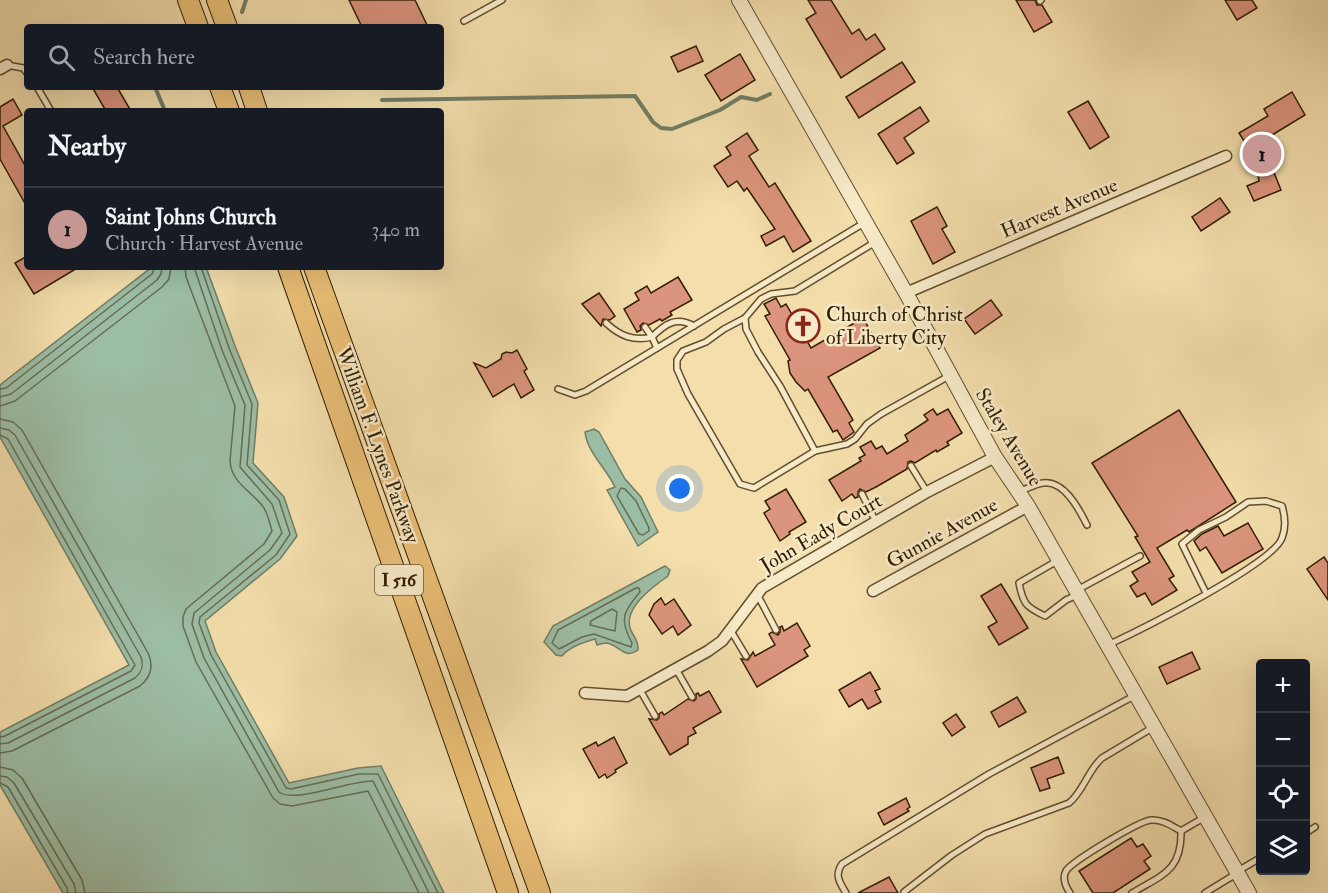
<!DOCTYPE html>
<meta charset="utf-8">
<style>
body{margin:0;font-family:"IM FELL Double Pica",serif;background:#242831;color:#f1f3f6}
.controls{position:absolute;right:18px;bottom:18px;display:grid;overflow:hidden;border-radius:6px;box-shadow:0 6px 24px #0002}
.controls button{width:54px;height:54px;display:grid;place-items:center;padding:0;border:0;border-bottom:2px solid #363941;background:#171b24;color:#f1f3f6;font:30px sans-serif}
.you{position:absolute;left:680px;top:489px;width:21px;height:21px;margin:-15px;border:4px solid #fff;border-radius:50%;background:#1a73e8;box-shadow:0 0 0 9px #1a73e833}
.badge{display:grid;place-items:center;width:39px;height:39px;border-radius:50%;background:#c59692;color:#111;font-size:20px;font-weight:700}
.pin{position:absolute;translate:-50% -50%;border:3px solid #fff;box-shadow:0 2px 6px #0006}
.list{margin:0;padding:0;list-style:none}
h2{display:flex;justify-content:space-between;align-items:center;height:78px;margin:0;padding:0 24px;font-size:26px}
h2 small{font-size:20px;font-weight:400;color:#9ea1a6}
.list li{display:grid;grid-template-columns:39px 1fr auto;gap:18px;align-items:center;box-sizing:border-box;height:84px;padding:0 24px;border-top:2px solid #363941}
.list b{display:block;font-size:22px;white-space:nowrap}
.list p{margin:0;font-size:20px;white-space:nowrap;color:#9ea1a6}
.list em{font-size:20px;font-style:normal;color:#9ea1a6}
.icon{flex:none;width:33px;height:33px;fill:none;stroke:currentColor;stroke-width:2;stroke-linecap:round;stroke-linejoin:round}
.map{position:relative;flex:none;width:1328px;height:893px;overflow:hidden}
.search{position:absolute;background:#171b24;box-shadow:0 6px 24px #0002;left:24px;top:24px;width:420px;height:66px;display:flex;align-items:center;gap:15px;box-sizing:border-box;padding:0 21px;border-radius:6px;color:#9ea1a6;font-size:22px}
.panel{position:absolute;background:#171b24;box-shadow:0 6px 24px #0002;left:24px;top:108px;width:420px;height:162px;border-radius:6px}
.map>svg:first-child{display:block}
</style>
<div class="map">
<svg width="1328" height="893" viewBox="0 0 1328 893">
<rect width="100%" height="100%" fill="#f3deac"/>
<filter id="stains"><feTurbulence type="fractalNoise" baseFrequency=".00333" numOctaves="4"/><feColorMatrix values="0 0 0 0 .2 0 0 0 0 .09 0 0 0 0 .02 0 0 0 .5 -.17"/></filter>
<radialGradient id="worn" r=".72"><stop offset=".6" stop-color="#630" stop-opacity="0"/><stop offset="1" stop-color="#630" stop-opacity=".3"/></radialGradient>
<!-- water -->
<g fill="#9cbda5" stroke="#717d63" stroke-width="1.5">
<polygon points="152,267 206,267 235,346 258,403 253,463 284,497 297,536 280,559 205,621 216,652 289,783 358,768 381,766 444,893 63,893 0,785 0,732 129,665 0,437 0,385"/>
<path d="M594 429 599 432 625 479 641 497 658 532 638 546 607 490 615 487C606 468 587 452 585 432Z"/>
<path d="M665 566 670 570 668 576C654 586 624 607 630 628 633 637 639 640 638 650 625 660 619 645 607 643 603 643 600 644 597 645L595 639C584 642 569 647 562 656L556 655 544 642 553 626Z"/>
</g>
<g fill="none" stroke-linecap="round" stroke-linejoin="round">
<!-- shore -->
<g stroke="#666d53" stroke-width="1.5">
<path d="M185 267 186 277 235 406 230 461C231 483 253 492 264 508 268 515 270 524 272 531L264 544 186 609 183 617V626L196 662 273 798 280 804 292 806 368 791 419 893"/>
<path d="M194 267 222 350 245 405 240 467 272 504 282 533 270 550 194 613 192 624 204 658 279 792C295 804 350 780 373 781L429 893"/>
<polyline points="201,267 229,348 252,404 247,465 279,500 290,534 276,555 200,617 199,623 211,655 286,788 291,789 359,774 378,774 438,893"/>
<polyline points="0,389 6,388 152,274 155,267"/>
<polyline points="0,397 11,394 157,280 161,274 162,267"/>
<polyline points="0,406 15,401 162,287 169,279 171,267"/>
<path d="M0 419 13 422 22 430 148 653C154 666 151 677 140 686L12 751 0 753"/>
<path d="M0 428 9 430 15 435 141 657C144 666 142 672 135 678L8 743 0 744"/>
<polyline points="0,435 8,439 135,665 131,671 5,736 0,737"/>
<polygon points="621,488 625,489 636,501 649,528 649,531 643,535 639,534 617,496"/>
<path d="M636 588H639L640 592C623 612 619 619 632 643L631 647 594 634 582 637 559 649 552 643 558 630Z"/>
<polygon points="612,609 617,612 615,631 590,625 591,621"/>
<polyline points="0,767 13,770 22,778 82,880 85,893"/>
<polyline points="0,776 7,777 14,783 74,884 76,893"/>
<polyline points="0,783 8,787 67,888 68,893"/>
</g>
<!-- stream -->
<g stroke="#717d63" stroke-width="4">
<polyline points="242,12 246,0"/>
<polyline points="155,87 165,111"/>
<polyline points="382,100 635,96 653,122 661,128 672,129 720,110 741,97 757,100 770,94"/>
</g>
</g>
<!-- building -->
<g fill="#db947d" stroke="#311d01" stroke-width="1.5">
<polygon points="349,0 415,0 428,27 362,27"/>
<polygon points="808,0 831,0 852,34 859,29 866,40 875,34 885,49 841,78 806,19 816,13"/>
<polygon points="1016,0 1035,0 1037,5 1042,5 1052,22 1034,32"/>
<polygon points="1225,0 1252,0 1257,8 1237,20"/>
<polygon points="696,46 703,61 678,72 671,57"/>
<polygon points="740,54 755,80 721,101 705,75"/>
<polygon points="902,62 915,82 859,118 846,97"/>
<polygon points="92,87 117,87 131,111 106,111"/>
<polygon points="1292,92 1305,115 1249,149 1239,133 1268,116 1264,109"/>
<polygon points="13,99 22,115 3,126 27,169 27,207 0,159 0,107"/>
<polygon points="1088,101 1109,137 1090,149 1068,112"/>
<polygon points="920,107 929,121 904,138 914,153 897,164 878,134"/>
<polygon points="747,133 758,150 749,156 769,187 775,183 811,241 793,252 784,236 766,246 761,236 775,229 747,188 744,191 737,181 728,187 714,166 731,155 726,147"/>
<polygon points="1273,170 1281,190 1254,201 1247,186 1259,181 1258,176"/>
<polygon points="1220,198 1230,212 1201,231 1192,217"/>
<polygon points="937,207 947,226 942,229 955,252 933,264 911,221"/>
<polygon points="27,256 27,267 79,267 34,294 15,263"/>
<polygon points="678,277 692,300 670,312 672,315 662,321 660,319 649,325 643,323 640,326 641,330 637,332 624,309 639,300 635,293 647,286 651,293"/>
<polygon points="599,293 615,316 610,320 603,319 601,326 582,304"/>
<polygon points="776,298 781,307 786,304 811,348 863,318 880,348 828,377 853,420 849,423 854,432 843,440 837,430 833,432 808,389 805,391 796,382 790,373 788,361 790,360 765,316 770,314 764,304"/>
<polygon points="991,300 1002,315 975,334 964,319"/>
<polygon points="517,350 527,369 524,371 534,390 521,398 514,384 493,397 474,363 486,368 501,359 502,354 506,352 512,353"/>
<polygon points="933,409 937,415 948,409 962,433 947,442 949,445 937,452 936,450 915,463 911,461 908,462 907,469 876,487 866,492 860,489 858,492 858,497 855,498 852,494 842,501 829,480 861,461 859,458 865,455 860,447 871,441 876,449 882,446 887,454 908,441 905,435 928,420 924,415"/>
<polygon points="1179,410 1236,502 1189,532 1187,530 1157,548 1174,576 1169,579 1177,590 1152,605 1145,593 1137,597 1130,586 1138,581 1132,572 1150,562 1135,537 1138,536 1092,463"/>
<polygon points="786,489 806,522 789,532 790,534 780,541 764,513 770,509 765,501"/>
<polygon points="1248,523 1263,549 1222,573 1206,547 1200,551 1194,541 1202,534 1218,526 1224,536"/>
<polygon points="1324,557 1328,563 1328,600 1307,569"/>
<polygon points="1001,584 1028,628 999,645 988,627 997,622 981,596"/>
<polygon points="661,598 665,605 674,599 691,625 678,635 673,626 662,634 649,615 654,604"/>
<polygon points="797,623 810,646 804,650 808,656 757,687 741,659 748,660 753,652 755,656 775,645 769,634 772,632 778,635 780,632 780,627 782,626 784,631"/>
<polygon points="1192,652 1200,669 1167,684 1159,667"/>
<polygon points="870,672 880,689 875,691 881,702 868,709 862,699 849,707 839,690"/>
<polygon points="709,691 721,712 693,728 696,733 688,737 688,744 670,755 649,719 657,720 659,718 659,714 662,712 664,715 688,699 694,701 696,699 696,694 698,693 700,696"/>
<polygon points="1017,697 1026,712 999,727 991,712"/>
<polygon points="956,714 965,727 952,736 943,723"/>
<polygon points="614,737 627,763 615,770 616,772 607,778 605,774 599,778 583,749 596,742 598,746"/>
<polygon points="1058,757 1064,773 1047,779 1050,788 1040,791 1031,768"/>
<polygon points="906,798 910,807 907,809 909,811 884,825 878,813"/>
<polygon points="1131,838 1137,847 1143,844 1151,856 1144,861 1150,869 1113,893 1093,893 1079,871"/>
<polygon points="889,877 898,893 858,893"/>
</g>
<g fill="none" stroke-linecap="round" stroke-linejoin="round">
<!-- service casing -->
<g stroke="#624d2c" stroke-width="8">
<g id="service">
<polyline points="1040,1 1041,0"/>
<polyline points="464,21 502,0"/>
<polyline points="7,65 23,68 27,73"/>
<polyline points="37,87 51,111"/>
<polyline points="877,241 795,291 771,294 761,299 745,318 724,329 706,342 683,351 677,360 677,369 688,394 740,484 754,488 815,451 847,444 855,439 867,424 881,414 949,376"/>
<polyline points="745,318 746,329 758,352 780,386 815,451"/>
<path d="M606 323C619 335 633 342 652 337L657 348"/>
<path d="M645 327 652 337C665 324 676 316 694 326"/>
<polyline points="558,389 575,395 586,391 864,223"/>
<polyline points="911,466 927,492"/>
<path d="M1020 491C1027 489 1035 484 1043 483 1064 480 1079 509 1087 525"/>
<polyline points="862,494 876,522"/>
<path d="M1057 561 1019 583C1023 604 1026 607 1045 616L1066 600 1077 595"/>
<polyline points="1077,590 1140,556"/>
<polyline points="757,594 776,630"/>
<polyline points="731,631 746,656"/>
<path d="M1108 645C1138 631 1273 564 1282 538 1286 528 1285 516 1282 506L1266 501 1248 502 1226 517 1199 530 1182 544 1206 593"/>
<polyline points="676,669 692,697"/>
<polyline points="640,690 655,716"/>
<polyline points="1181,831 1205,817"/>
<polyline points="1306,833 1315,827"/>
<polyline points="1238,871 1260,858"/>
<path d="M904 892 952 855 985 834 1069 803C1083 792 1088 770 1102 758L1152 728"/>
<path d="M846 893C840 883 834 875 842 864L989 774 1134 696"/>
<path d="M1070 893C1066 887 1062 878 1066 871 1071 862 1139 821 1151 820 1162 819 1172 826 1181 831"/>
<path d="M1132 893C1162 875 1182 871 1181 831"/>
<polyline points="1205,893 1236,874"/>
</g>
</g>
<!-- minor casing -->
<g stroke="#624d2c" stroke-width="13">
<g id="minor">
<polyline points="0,69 7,65"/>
<polyline points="906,293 1226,156"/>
<polyline points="873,591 1028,506"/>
<polyline points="585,693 627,696 708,651 722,641 762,588 927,492 995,457"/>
</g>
</g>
<!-- tertiary casing -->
<g stroke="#624d2c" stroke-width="16">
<polyline id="tertiary" points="739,0 906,293 995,457 1028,506 1249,893"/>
</g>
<!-- motorway casing -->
<g stroke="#311d01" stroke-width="22">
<g id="motorway">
<polyline points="188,0 198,27"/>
<polyline points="217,0 227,27"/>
<polyline points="220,87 229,111"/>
<polyline points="249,87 257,111"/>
<polyline points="288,267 508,893"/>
<polyline points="314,267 540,893"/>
</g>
</g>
<!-- service -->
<use href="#service" stroke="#f7eac9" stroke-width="5"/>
<!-- minor -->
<use href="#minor" stroke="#f7eac9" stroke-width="10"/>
<!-- tertiary -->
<use href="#tertiary" stroke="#f7eac9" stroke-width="14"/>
<!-- motorway -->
<use href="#motorway" stroke="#eabf76" stroke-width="20"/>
</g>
<!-- icons -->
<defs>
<g id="church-ring" transform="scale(1.725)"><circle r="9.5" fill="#f7eac9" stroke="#8f2418" stroke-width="1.5"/><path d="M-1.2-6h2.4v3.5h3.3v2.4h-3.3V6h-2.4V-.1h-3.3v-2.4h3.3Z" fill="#8f2418"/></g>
</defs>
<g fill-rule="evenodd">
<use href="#church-ring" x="803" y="326"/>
</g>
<g text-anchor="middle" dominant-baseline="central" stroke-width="5" stroke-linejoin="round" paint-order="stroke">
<!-- shield labels -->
<rect fill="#f7eac9" stroke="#6c5a3d" stroke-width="1.5" x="375" y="565" width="48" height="30" rx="4.5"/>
<g font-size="18" font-weight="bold" fill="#311d01">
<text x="399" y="580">I 516</text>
</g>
<!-- street labels -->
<g font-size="20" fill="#311d01" stroke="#f7eac9">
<text transform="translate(1059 208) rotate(-23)">Harvest Avenue</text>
<text transform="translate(1009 437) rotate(59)">Staley Avenue</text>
<text transform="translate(378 445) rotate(70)">William F. Lynes Parkway</text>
<text transform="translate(821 533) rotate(-30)">John Eady Court</text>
<text transform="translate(942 533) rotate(-29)">Gunnie Avenue</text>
</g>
<!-- poi labels -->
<g font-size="20" fill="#311d01" stroke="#f7eac9" text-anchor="start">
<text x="826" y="314">Church of Christ<tspan x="826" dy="23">of Liberty City</tspan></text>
</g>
</g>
<rect width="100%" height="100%" filter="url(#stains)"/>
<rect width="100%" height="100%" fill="url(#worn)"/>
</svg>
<div class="controls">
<button>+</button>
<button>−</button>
<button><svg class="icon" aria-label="locate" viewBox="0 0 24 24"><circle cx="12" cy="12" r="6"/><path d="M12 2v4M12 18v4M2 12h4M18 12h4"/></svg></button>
<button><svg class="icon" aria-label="layers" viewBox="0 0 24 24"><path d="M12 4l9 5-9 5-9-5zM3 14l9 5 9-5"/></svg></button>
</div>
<div class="you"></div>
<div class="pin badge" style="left:1262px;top:154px">1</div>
<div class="search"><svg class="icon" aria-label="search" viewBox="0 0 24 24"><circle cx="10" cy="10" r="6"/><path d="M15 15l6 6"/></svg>Search here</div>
<section class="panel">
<h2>Nearby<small></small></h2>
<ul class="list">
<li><span class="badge">1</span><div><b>Saint Johns Church</b><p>Church · Harvest Avenue</p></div><em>340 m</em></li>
</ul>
</section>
</div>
